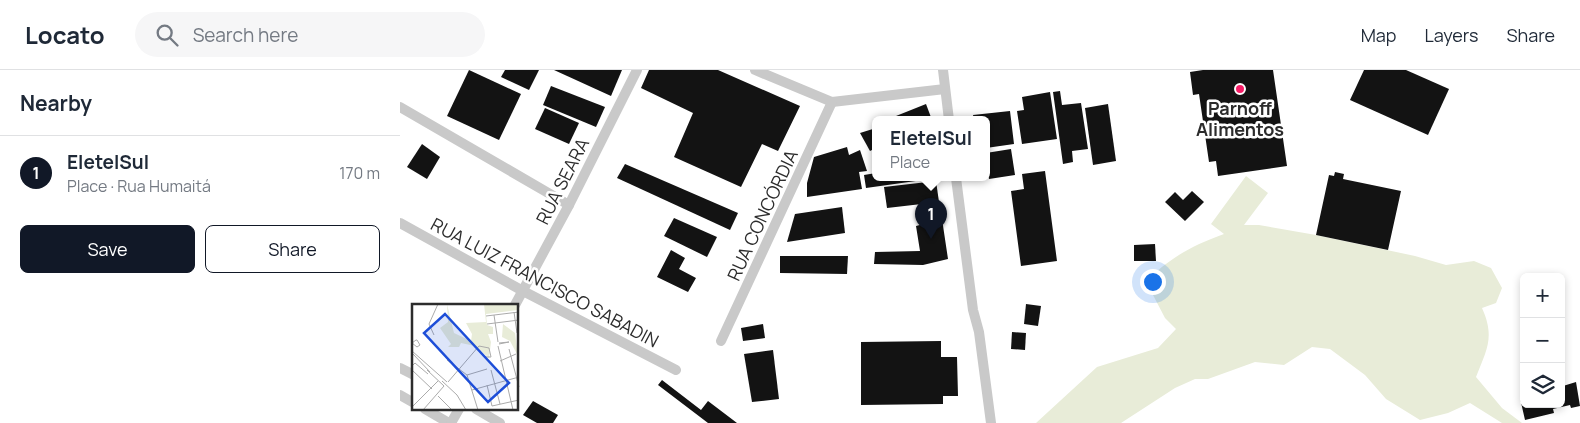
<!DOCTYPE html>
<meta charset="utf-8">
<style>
body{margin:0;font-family:Manrope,sans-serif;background:#f6f6f7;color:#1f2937}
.controls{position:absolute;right:15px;bottom:15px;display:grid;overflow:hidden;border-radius:8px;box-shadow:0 2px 8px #0003}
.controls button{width:45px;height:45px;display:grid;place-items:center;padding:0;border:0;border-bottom:1px solid #e0e1e3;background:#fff;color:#1f2937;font:25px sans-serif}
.you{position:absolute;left:752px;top:211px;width:18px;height:18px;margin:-12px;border:4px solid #fff;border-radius:50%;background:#1a73e8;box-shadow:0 0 0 8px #1a73e833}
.badge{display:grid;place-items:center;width:32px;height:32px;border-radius:50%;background:#111827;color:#fff;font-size:16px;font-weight:700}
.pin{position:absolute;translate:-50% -41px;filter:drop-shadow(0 1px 2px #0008)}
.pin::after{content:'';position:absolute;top:26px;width:18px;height:15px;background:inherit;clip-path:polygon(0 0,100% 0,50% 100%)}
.popup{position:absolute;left:472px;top:46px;width:118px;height:65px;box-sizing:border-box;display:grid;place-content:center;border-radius:8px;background:#fff;filter:drop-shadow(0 1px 4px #0005);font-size:16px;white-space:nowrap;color:#747a83}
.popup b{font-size:19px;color:#1f2937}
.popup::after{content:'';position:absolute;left:50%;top:100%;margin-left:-10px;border:10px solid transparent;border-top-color:#fff}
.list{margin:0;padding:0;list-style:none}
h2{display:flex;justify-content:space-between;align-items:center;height:65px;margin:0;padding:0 20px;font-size:21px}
h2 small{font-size:16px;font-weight:400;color:#747a83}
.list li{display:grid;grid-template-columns:32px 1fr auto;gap:15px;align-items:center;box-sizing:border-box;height:75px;padding:0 20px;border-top:1px solid #e0e1e3}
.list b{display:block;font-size:19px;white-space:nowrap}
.list p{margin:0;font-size:16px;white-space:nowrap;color:#747a83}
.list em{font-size:16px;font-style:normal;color:#747a83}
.actions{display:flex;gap:10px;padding:15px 20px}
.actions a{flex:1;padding:11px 0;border:1px solid #111827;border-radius:8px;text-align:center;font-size:18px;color:#111827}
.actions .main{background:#111827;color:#fff}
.icon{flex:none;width:28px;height:28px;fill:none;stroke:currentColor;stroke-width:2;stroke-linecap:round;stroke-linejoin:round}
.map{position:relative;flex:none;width:1180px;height:353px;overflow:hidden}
header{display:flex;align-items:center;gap:30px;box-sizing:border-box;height:70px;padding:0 25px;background:#fff;border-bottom:1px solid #e0e1e3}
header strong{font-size:24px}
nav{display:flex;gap:28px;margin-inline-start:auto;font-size:18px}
.search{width:350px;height:45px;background:#f6f6f7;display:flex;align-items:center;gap:12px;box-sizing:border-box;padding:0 18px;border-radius:28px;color:#747a83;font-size:19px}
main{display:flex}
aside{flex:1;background:#fff}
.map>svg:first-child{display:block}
</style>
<header>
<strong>Locato</strong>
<div class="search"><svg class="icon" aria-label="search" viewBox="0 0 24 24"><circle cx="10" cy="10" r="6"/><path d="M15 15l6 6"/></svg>Search here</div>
<nav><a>Map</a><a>Layers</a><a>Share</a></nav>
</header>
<main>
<aside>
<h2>Nearby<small></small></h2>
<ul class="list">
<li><span class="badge">1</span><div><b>EletelSul</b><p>Place · Rua Humaitá</p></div><em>170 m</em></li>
</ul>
<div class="actions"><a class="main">Save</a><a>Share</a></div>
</aside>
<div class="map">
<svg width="1180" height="353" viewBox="0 0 1180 353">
<rect width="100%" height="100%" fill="#fff"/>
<!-- green -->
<path fill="#e8ecd8" d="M846 106 868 123 844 155H859L916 165 1015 186 1046 195 1074 191 1091 198 1102 218 1096 233 1082 238C1095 267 1087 279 1076 307L1102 338 1122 353H1102L1070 333 1048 343 1020 350 986 329 965 305 930 279 912 277 884 295 855 292 808 309H795L775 318 721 353H636L697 297 758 278 776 259 765 248 753 225 756 202C778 183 797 174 824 164L811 154Z"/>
<!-- building -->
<g fill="#131313">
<polygon points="69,0 121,24 99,70 47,46"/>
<polygon points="105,0 139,0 129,20 101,7"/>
<polygon points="154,0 222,0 211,26"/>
<polygon points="249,0 318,0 400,36 378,81 362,74 341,117 274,87 293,43 241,18"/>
<polygon points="803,0 873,0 887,96 818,106 816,91 809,92 799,24 793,25 790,2"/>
<polygon points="964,0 1006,0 1049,19 1028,65 950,30"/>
<polygon points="151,16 205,37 196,57 143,35"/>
<polygon points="660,21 662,35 681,33 688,79 672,81 673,92 663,94 653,22"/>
<polygon points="650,22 657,69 622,74 617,41 624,40 622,27"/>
<polygon points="526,34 532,50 486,50"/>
<polygon points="708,34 716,91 693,95 685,38"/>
<polygon points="145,38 179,53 169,74 135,59"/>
<polygon points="610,41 614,74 586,78 586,50 574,50 573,45"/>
<polygon points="476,58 476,78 470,81 460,63"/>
<polygon points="22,74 40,87 27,109 7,97"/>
<polygon points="447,77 449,85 460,80 467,101 459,102 462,119 407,127 407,113 414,87"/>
<polygon points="611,79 615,105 589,109 586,83"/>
<polygon points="225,94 338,143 330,160 217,108"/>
<polygon points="645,101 657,191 621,196 611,121 624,119 622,104"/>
<polygon points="935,102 944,104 943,109 1001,121 988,180 916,165 929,105 934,106"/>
<polygon points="476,103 476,108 530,109 466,118 464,105"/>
<polygon points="536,111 539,132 487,138 484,117"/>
<polygon points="792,121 804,132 785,151 765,132 775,122 783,130"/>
<polygon points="442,137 445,163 387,172 395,144"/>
<polygon points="274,148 317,167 307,187 264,166"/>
<polygon points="542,149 548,189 523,195 474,194 475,182 520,181 516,156"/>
<polygon points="755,174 756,191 734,191 734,175"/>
<polygon points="271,180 285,188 279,199 296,208 288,222 257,207"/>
<polygon points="380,186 448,186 447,204 380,203"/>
<polygon points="626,234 641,236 638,256 624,254"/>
<polygon points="363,254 365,268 343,271 341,258"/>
<polygon points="612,262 626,263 625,280 611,279"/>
<polygon points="541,271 541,287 557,287 558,326 543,326 543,334 461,335 461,272"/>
<polygon points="373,280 379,329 352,332 344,284"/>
<polygon points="262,310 301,340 308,331 337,353 308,353 258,315"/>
<polygon points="1176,312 1180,336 1171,338 1170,335 1153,339 1154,343 1125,350 1120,328 1124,327 1124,334 1161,334 1161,321 1164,320 1163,316"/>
<polygon points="133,331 158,345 153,353 137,353 123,345"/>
</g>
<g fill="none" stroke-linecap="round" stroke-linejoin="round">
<!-- minor -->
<g stroke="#c9c9c9" stroke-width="10">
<polyline points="355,0 432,32 545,19"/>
<polyline points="543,0 549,50"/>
<polyline points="0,37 169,135"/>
<polyline points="556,108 573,240 579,262 591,353"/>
<polyline points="0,153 123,221 276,300"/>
<polyline points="115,235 169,135 237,0"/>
<polyline points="321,271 432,32"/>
<polyline points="0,298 14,305"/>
<polyline points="0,325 14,333"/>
<polyline points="25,339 49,353"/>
<polyline points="76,339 100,353"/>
<polyline points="51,353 59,339"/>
</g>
</g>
<!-- markers -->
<circle fill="#f61c66" stroke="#fff" stroke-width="2" cx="840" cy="19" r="5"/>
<g text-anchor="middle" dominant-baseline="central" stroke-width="5" stroke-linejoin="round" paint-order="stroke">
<!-- poi labels -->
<g font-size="18" font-weight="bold" fill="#2c2c2c" stroke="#fff">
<text x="840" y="38">Parnoff<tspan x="840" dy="21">Alimentos</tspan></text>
</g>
<!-- street labels -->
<g font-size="18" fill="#2c2c2c" stroke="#fff">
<text transform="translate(162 111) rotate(-63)">RUA SEARA</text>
<text transform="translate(362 145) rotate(-65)">RUA CONCÓRDIA</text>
<text transform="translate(145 212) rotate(28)">RUA LUIZ FRANCISCO SABADIN</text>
</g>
</g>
<!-- overview -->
<g transform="translate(12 234)">
<rect width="106" height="106" fill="#fff"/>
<path d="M35 0 42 29 59 37 60 30 54 19 74 18 72 0H106V6L74 10 75 21 81 23V30H76L79 38 77 54 63 42 49 39 47 43H36L39 40 28 24 36 18ZM91 20 103 29 106 52 98 37 90 33Z" fill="#e8ecd8"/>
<path fill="none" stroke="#ababab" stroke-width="1" d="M102 8 105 29M82 11 86 38M74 12 107 8M75 20 107 16M22 31 17 20 26 0M0 39 4 36H5L8 41 5 43 0 39M87 39 97 38 87 40M86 42 101 106M97 45 107 83M0 47 35 78M1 50 18 68M35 56 55 71 66 106M88 57 104 50M0 62 3 59 16 70M0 66 20 85M15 66 32 82M79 66 88 100M55 71 75 65M30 77 45 91 54 106M36 78 67 42 77 44 79 53H73L65 44M75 81 80 102 107 96M60 86 107 73M26 92 40 106M0 103 26 77M11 106 32 82"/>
<path fill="#1d4ed8" fill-opacity="0.15" stroke="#1d4ed8" stroke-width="2.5" d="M33 10 97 79 76 98 12 29Z"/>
<rect width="106" height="106" fill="none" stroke="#2c2c2c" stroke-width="2.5"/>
</g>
</svg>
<div class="controls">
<button>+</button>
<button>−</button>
<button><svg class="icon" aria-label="layers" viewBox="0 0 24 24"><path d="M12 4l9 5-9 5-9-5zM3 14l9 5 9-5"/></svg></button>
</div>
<div class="you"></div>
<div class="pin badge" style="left:531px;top:169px">1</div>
<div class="popup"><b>EletelSul</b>Place</div>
</div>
</main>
